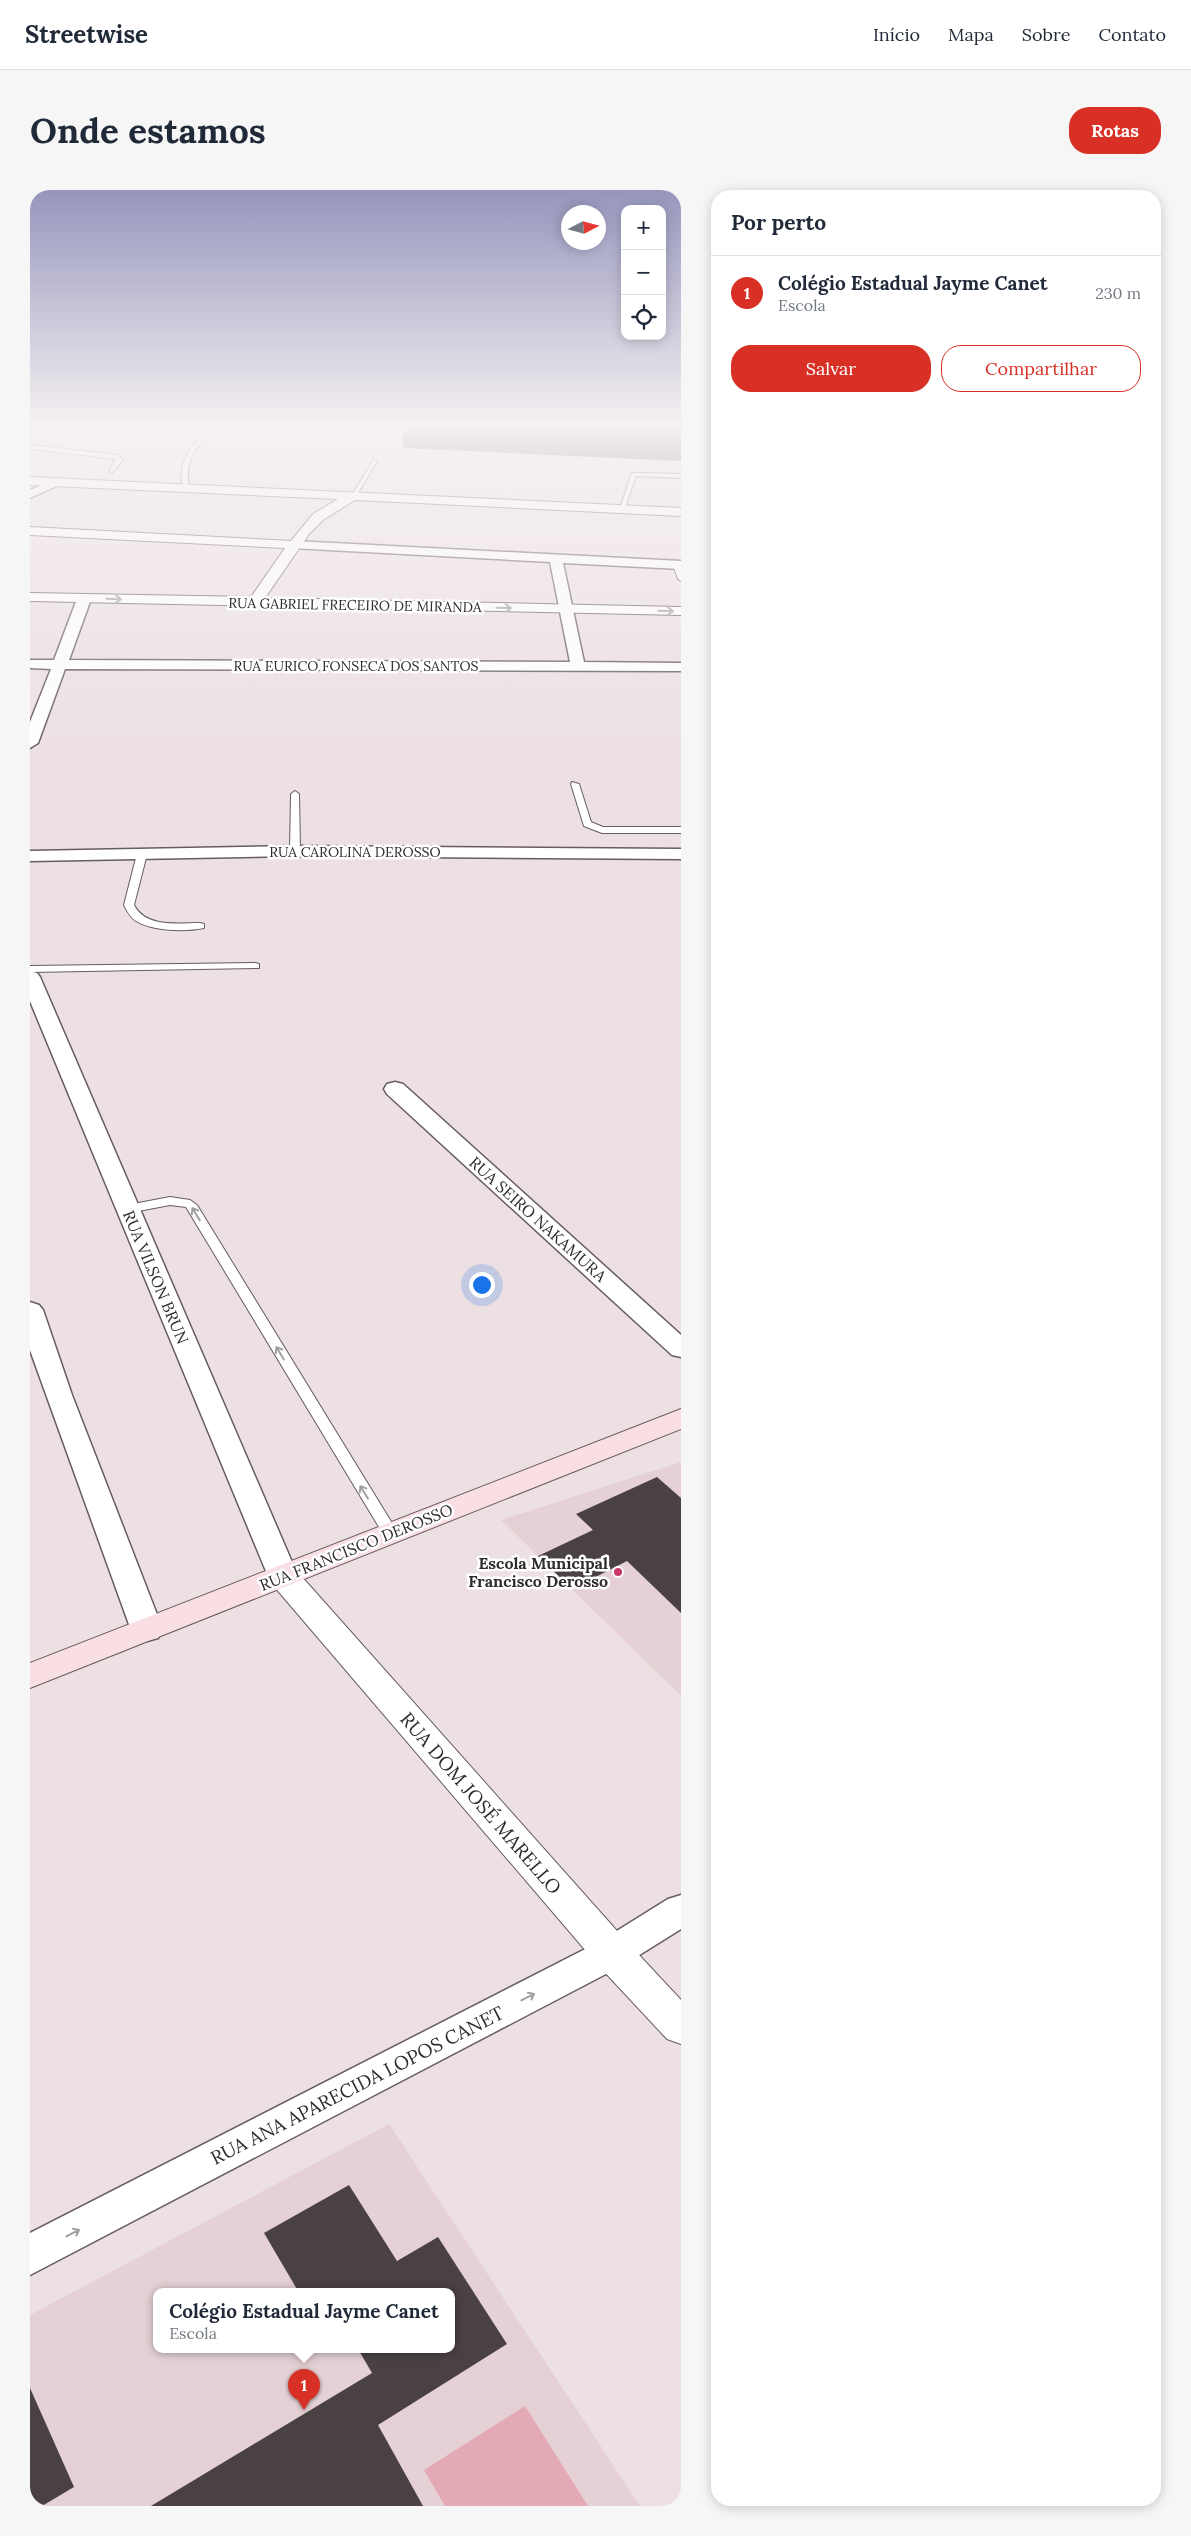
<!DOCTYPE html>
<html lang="pt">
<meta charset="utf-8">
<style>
body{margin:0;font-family:Lora,serif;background:#f6f6f7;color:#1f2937}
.controls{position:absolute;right:15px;top:15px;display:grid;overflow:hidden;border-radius:10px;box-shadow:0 2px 12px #0003}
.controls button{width:45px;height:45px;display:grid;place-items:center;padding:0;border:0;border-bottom:1px solid #e0e1e3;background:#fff;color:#1f2937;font:25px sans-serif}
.compass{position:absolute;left:531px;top:15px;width:45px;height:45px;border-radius:50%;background:#fff;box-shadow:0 2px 12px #0003;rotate:84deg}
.you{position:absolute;left:451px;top:1094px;width:18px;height:18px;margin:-12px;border:4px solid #fff;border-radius:50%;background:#1a73e8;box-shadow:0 0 0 8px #1a73e833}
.badge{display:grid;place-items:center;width:32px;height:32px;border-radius:50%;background:#d93025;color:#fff;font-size:16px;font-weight:700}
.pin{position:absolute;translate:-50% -41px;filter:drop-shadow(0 1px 2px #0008)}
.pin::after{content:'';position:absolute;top:26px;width:18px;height:15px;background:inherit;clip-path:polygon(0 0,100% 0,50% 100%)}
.popup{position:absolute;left:123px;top:2098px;width:302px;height:65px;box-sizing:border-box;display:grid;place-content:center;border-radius:10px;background:#fff;filter:drop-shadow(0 1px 4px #0005);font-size:16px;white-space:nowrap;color:#747a83}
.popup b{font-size:19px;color:#1f2937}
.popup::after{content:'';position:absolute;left:50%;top:100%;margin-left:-10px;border:10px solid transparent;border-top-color:#fff}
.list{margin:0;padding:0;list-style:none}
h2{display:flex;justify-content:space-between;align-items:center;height:65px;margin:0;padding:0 20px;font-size:21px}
h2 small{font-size:16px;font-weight:400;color:#747a83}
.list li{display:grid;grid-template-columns:32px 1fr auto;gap:15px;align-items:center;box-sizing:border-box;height:75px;padding:0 20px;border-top:1px solid #e0e1e3}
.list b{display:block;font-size:19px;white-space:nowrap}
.list p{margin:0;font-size:16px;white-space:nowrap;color:#747a83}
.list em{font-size:16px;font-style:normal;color:#747a83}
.actions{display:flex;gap:10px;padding:15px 20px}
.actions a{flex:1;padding:11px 0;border:1px solid #d93025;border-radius:20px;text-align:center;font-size:18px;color:#d93025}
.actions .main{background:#d93025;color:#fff}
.icon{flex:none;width:28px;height:28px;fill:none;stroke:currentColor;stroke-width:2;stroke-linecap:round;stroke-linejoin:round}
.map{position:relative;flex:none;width:651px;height:2316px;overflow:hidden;border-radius:20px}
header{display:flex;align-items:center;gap:30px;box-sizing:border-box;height:70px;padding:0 25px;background:#fff;border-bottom:1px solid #e0e1e3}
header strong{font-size:24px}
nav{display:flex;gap:28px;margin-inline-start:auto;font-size:18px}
.intro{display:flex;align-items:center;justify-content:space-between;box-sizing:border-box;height:120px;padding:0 30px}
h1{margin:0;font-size:35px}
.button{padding:12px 22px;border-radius:20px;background:#d93025;color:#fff;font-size:18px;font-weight:700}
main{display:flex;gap:30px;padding:0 30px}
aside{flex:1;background:#fff;border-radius:20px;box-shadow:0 2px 12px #0003}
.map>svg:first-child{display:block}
</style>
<header>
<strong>Streetwise</strong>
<nav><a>Início</a><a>Mapa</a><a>Sobre</a><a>Contato</a></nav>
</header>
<div class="intro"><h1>Onde estamos</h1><a class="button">Rotas</a></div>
<main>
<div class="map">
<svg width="651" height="2316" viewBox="0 0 651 2316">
<rect width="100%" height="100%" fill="#ece0e2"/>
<!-- built -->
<g fill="#e5d1d5" fill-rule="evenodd">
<polygon points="651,1272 651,1506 471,1330"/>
<path d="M359 1934 610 2316H0V2125ZM126 2101H422V2159H126Z"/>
</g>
<!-- green -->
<polygon fill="#e3aab6" points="495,2216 558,2316 415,2316 394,2280"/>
<!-- building -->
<g fill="#4a4142">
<polygon points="373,236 651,236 651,271 373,258"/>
<polygon points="627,1287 651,1308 651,1423 597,1371 542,1399 508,1366 563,1340 546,1324"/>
<polygon points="319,1995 367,2071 408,2047 477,2154 348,2235 393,2316 121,2316 342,2183 328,2159 422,2159 422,2101 268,2101 234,2043"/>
<polygon points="0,2198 44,2297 12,2316 0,2316"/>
</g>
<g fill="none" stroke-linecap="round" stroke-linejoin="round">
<!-- service casing -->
<g stroke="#675c5e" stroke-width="2">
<g id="service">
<path d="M179 236H185C167 258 154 267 159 298L154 299C145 273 163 255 179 236Z"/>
<polygon points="0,255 88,265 93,270 82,283 79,281 86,269 0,259"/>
<polygon points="344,269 347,271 326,306 321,307"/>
<polygon points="602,283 651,284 651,288 606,286 594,320 589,321"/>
<polygon points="646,373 651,379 651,391 648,389 643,375"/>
<polygon points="542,592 549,594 561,632 573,637 651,637 651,643 572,643 554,636 541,594"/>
<polygon points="265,601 269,604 270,661 265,664 260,661 261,604"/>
<path d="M112 661 117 664 104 715C116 738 148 733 170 733L174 734V738C155 742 122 741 106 731 100 727 97 721 94 715L107 664Z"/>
<polygon points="225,773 229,774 229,778 0,782 0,776"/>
<polygon points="140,1007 160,1010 167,1015 368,1343 365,1347 355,1347 156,1017 140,1015 98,1023 92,1019 98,1015"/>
</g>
</g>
<!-- minor casing -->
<g stroke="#675c5e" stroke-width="3">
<g id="minor">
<polygon points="27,289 33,292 31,294 0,308 0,300"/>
<polygon points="265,351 651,371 651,379 533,373 554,472 651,473 651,481 35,479 8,553 0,558 0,532 21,479 0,478 0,470 24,470 47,409 54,405 61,409 39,470 540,472 520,372 261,358 259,355 261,352"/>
<polygon points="265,656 651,659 651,669 265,666 0,671 0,661"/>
<polygon points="0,781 7,783 10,787 268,1386 264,1394 253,1397 242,1394 238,1386 0,811"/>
<polygon points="365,892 373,894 651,1145 651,1167 642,1165 357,904 354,899 357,894"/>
<polygon points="0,1112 9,1115 13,1120 42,1205 133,1440 128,1448 117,1451 106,1448 101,1440 0,1160"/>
<polygon points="651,1705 651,1739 595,1774 0,2085 0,2043 569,1752 638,1709"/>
</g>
</g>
<!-- tertiary casing -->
<g stroke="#675c5e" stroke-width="2">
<g id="tertiary">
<polygon points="0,287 651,318 651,326 325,310 293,330 279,344 235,408 651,417 651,425 0,411 0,403 221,407 255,358 0,345 0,337 261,351 283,324 308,309 0,295"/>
<polygon points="253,1375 264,1378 596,1751 651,1810 651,1854 637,1849 568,1775 242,1394 237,1386 242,1378"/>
</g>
</g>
<!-- secondary casing -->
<g stroke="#675c5e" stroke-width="2">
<polygon id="secondary" points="651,1219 651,1239 0,1498 0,1473"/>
</g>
<!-- service -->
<use href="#service" fill="#fff" fill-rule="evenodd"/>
<!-- minor -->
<use href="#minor" fill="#fff" fill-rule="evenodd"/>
<!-- tertiary -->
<use href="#tertiary" fill="#fff" fill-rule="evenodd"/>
<!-- secondary -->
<use href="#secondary" fill="#f9dee4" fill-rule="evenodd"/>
</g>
<!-- one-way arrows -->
<defs><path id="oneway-shaft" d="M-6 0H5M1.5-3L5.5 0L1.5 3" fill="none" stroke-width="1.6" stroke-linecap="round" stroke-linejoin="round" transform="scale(1.25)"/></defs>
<g stroke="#a1a0a0">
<use href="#oneway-shaft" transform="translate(84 409) rotate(2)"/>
<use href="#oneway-shaft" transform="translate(474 418) rotate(1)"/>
<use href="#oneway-shaft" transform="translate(636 421) rotate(1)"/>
<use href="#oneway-shaft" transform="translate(166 1024) rotate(-121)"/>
<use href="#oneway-shaft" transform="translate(250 1163) rotate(-121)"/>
<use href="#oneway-shaft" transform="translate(334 1302) rotate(-122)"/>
<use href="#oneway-shaft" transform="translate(498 1807) rotate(-27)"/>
<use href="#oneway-shaft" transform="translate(43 2043) rotate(-27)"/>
</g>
<!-- sky -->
<linearGradient id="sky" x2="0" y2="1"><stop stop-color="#9696bd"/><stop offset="0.42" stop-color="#f6f1f2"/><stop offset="1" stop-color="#f6f1f2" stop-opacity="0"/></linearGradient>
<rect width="651" height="560" fill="url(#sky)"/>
<!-- markers -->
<circle fill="#c73a67" stroke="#fff" stroke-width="2" cx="588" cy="1382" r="5"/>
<g text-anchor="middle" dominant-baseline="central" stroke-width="5" stroke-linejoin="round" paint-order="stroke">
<!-- far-street labels -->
<g font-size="14" fill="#2f2b2c" stroke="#fff">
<text transform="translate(325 415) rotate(1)">RUA GABRIEL FRECEIRO DE MIRANDA</text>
<text x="326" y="476">RUA EURICO FONSECA DOS SANTOS</text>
<text x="325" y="662">RUA CAROLINA DEROSSO</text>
</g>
<!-- street labels -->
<g font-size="16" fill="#2f2b2c" stroke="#fff">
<text transform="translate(508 1029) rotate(42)">RUA SEIRO NAKAMURA</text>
<text transform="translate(126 1087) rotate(67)">RUA VILSON BRUN</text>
<text transform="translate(326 1357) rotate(-22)">RUA FRANCISCO DEROSSO</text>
</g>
<!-- poi labels -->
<g font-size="16" font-weight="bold" fill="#2f2b2c" stroke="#fff" text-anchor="end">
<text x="578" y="1373">Escola Municipal<tspan x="578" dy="18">Francisco Derosso</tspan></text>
</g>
<!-- near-street labels -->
<g font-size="19" fill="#2f2b2c" stroke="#fff">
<text transform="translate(451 1613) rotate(49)">RUA DOM JOSÉ MARELLO</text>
<text transform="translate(327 1895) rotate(-27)">RUA ANA APARECIDA LOPOS CANET</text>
</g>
</g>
</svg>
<div class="controls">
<button>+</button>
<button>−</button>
<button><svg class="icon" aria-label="locate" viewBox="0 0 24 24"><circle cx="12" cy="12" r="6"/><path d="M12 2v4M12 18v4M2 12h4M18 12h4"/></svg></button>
</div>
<svg class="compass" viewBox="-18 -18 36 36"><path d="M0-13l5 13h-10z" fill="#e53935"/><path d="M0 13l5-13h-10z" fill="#747a83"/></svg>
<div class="you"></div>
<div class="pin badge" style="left:274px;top:2220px">1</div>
<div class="popup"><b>Colégio Estadual Jayme Canet</b>Escola</div>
</div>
<aside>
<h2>Por perto<small></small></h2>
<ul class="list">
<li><span class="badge">1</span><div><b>Colégio Estadual Jayme Canet</b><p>Escola</p></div><em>230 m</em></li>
</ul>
<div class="actions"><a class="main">Salvar</a><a>Compartilhar</a></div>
</aside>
</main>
